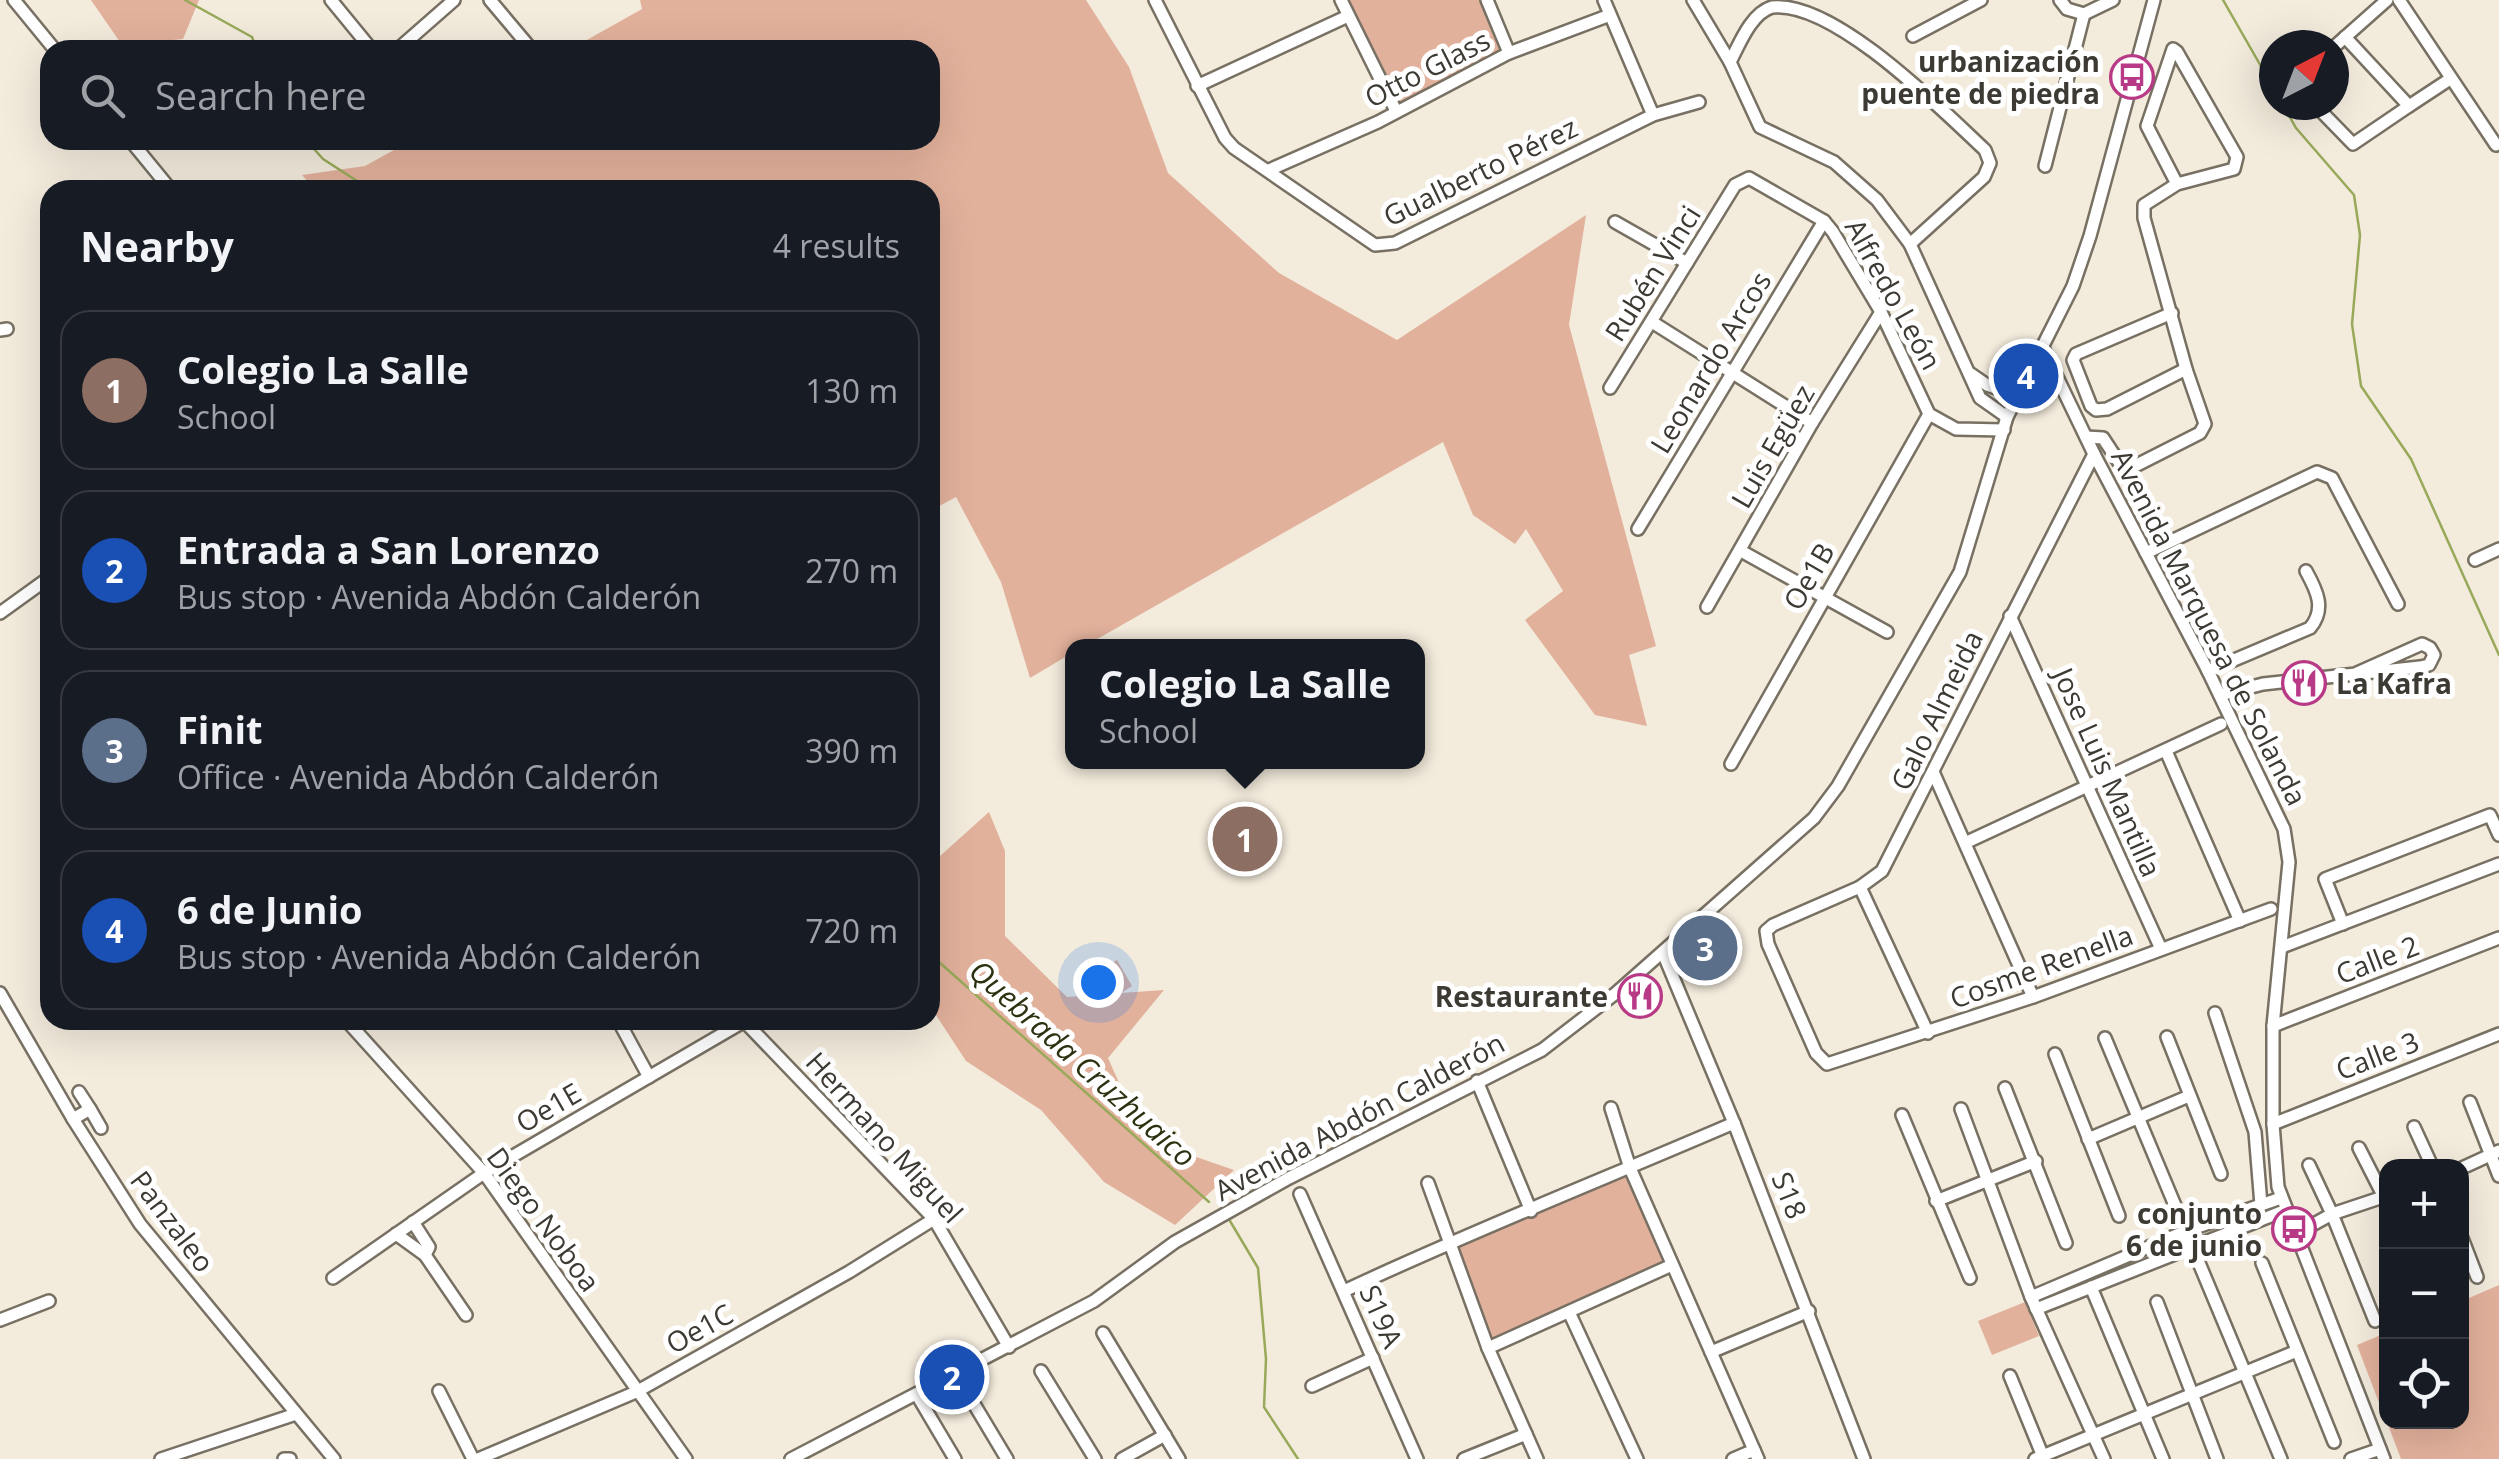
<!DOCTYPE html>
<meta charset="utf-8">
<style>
body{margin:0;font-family:"Open Sans",sans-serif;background:#242831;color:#f1f3f6}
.controls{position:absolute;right:30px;bottom:30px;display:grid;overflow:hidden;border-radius:20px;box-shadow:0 10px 40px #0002}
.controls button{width:90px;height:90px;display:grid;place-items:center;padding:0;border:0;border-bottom:2px solid #363941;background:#171b24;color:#f1f3f6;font:50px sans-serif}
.compass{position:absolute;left:2259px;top:30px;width:90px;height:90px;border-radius:50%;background:#171b24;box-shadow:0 10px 40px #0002;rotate:42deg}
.you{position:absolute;left:1098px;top:982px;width:35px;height:35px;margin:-25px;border:8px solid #fff;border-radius:50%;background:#1a73e8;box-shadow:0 0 0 15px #1a73e833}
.badge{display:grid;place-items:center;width:65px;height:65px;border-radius:50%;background:#0f766e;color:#fff;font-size:32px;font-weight:700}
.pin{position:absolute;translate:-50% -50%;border:5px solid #fff;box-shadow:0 2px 10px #0006}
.popup{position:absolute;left:1065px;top:639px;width:360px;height:130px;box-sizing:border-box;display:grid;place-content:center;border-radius:20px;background:#171b24;filter:drop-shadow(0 2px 8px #0005);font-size:32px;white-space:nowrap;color:#9ea1a6}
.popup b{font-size:38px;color:#f1f3f6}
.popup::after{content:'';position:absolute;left:50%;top:100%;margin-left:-20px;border:20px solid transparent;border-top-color:#171b24}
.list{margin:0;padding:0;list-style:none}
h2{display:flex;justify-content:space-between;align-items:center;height:130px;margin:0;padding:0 40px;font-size:42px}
h2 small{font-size:32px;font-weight:400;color:#9ea1a6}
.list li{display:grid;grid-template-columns:65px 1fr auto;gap:30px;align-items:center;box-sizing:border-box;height:160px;margin:0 20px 20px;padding:0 20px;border:2px solid #363941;border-radius:30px}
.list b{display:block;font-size:38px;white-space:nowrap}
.list p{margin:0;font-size:32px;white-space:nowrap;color:#9ea1a6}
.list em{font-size:32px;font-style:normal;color:#9ea1a6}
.icon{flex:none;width:55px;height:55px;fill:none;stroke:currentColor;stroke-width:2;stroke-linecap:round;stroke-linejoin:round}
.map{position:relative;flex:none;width:2499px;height:1459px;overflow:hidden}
.search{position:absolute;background:#171b24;box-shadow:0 10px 40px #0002;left:40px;top:40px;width:900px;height:110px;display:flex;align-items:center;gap:25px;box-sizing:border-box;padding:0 35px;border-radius:30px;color:#9ea1a6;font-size:38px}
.panel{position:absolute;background:#171b24;box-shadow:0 10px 40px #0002;left:40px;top:180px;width:900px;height:850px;border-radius:30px}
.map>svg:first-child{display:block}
</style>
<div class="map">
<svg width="2499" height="1459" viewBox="0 0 2499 1459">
<rect width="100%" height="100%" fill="#f3ebdc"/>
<!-- green -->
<g fill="#e2b19c">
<polygon points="91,0 199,0 183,39 122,45"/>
<polygon points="640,0 1086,0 1129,67 1168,173 1279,273 1397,340 1586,215 1569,325 1656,646 1629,655 1647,726 1595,715 1525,620 1563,591 1526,529 1515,544 1473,515 1443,442 1085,646 1072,646 1072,653 1030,678 1001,582 956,497 930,511 930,190 315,190 302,175 365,166 412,140 930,140 930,50 569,50 642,9"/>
<polygon points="1345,0 1487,0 1509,53 1399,106"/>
<polygon points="989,812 1005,851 1005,936 1067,997 1082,996 1076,983 1117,960 1132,986 1121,993 1164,990 1108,1058 1144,1139 1234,1170 1175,1225 1104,1182 1041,1110 966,1061 930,1006 930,865"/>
<polygon points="1630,1168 1672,1265 1488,1348 1448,1243"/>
<polygon points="2499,1285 2499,1459 2401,1459 2387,1422 2462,1422 2462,1301"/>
<polygon points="2025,1302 2039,1336 1992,1355 1978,1321"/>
<polygon points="2386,1333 2386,1421 2357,1345"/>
</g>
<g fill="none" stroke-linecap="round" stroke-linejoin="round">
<!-- stream -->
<g stroke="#98a95a" stroke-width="2.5">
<polyline points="185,0 252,37 257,50"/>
<polyline points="2223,0 2274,89"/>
<polyline points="2283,105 2296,128 2354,195 2360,235 2352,324 2361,386 2411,459 2499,655"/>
<polyline points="306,140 323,159 371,190"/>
<polyline points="930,954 1209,1202"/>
<polyline points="1230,1221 1258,1268 1266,1359 1264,1407 1298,1459"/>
</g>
<!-- minor casing -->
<g stroke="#777063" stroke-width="16">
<g id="minor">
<polyline points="14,0 55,50"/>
<polyline points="331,0 372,50"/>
<polyline points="490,0 532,50"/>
<polyline points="1155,0 1225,138 1234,148 1375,245 1395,243 1653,115 1699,102"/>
<polyline points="1341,0 1396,111"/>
<polyline points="1487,0 1509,53"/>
<polyline points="1604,0 1653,115"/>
<polyline points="1693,0 1730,62 1760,127 1834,162 1877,200 1910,244 1980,398 2007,417"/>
<polyline points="2060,0 2067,9 2084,14 2113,0"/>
<polyline points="2399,0 2496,145"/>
<polyline points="1913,36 1981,0"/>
<polyline points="2334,47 2387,0"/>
<polyline points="397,50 454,0"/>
<path d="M1730 62C1739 45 1751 13 1772 7 1834 0 1942 110 1985 150L1990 163 1984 177 1910 244"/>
<polyline points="1197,86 1348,16"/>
<polyline points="2315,105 2353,144 2409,106 2345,37"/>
<polyline points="2409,106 2450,79"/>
<polyline points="130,140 171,190"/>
<polyline points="2045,166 2084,14"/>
<polyline points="1269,170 1378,122 1509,53 1610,15"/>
<polyline points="1615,222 1687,263"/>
<polyline points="2172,313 2076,354 2073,360 2091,406 2096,410 2107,409 2186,369"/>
<polyline points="1652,322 1812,423"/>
<polyline points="0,330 7,329"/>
<polyline points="2043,348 2094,454 2208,671 2284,829 2289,862 2273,1026 2273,1124 2278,1187 2384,1459"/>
<polyline points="1971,374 1987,385 2016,395"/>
<polyline points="1610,388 1735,185 1749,178 1824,221 1833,232 1881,312 1929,414 1956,429 2004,430"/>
<polyline points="2086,437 2103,438 2122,467 2129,469 2200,433 2205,424 2186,369 2144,218 2144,205 2177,184 2234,169 2237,157 2177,52 2173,49 2147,126 2177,184"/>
<polyline points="2094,454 1882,871 1860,887 1773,925 1766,931 1768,944 1816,1053 1827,1064 2033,997 2271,909"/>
<polyline points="1638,529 1824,221"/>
<polyline points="1741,551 1887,632"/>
<polyline points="2146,553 2317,472 2332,478 2398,604"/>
<polyline points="2475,560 2499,549"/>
<polyline points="1707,607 1812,423 1881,312"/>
<polyline points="0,613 50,577"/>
<polyline points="2010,616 2161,949"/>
<path d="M2208 671 2310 628C2326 609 2317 591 2306 571"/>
<polyline points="2220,695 2263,684 2420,667 2429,665 2434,655 2430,648 2422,644 2357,673"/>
<polyline points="2166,751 2240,921"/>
<polyline points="1731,764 1929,414"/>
<polyline points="1934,774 2033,997"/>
<polyline points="1967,842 2221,724"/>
<polyline points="1860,887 1928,1033"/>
<polyline points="2343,924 2325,879 2490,815 2499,835"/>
<polyline points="2282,947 2499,864"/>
<polyline points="1663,953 1734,1123 1864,1459"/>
<polyline points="0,993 73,1119 140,1224 334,1459"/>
<polyline points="2215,1013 2255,1132 2261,1205"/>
<polyline points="346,1020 484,1173 686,1459"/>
<polyline points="618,1020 649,1077"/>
<polyline points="743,1020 934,1219 1009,1347"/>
<polyline points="2273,1026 2499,938"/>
<polyline points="2167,1037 2221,1174"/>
<polyline points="2105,1038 2281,1459"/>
<polyline points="2055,1054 2119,1216"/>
<polyline points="1477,1081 1531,1211"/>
<polyline points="2005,1088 2066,1243"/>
<polyline points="79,1092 90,1109"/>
<polyline points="2470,1102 2499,1176"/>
<polyline points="1611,1108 1630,1168 1758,1459"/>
<polyline points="1961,1109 2031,1297 2104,1459"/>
<polyline points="1902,1115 1970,1278"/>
<polyline points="73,1119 90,1109 101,1128"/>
<polyline points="2273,1124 2499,1034"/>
<polyline points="2414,1127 2432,1166"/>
<polyline points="2088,1139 2189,1096"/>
<polyline points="2359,1148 2386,1201"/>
<polyline points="2309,1165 2332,1214 2375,1321"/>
<polyline points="2462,1168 2499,1151"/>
<polyline points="1428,1183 1488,1348 1537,1459"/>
<polyline points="1300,1194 1417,1459"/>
<polyline points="1936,1201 2036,1161"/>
<polyline points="413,1222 429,1247 425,1255 466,1315"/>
<polyline points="396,1234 425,1255"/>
<polyline points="2296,1234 2332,1214 2386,1196"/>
<polyline points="2462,1238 2477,1277"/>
<polyline points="2262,1263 2334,1442"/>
<polyline points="333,1278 484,1173 743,1022"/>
<polyline points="2091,1287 2163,1459"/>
<path d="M1344 1291C1472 1231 1604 1179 1734 1123"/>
<polyline points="2031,1297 2186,1231 2281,1198"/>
<polyline points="2157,1302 2217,1459"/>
<polyline points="2036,1309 2286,1210"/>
<polyline points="1569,1312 1637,1459"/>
<polyline points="0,1320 49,1301"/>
<polyline points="1103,1333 1179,1459"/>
<polyline points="1488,1348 1672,1265"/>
<polyline points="1711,1352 1809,1311"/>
<polyline points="1041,1371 1095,1459"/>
<polyline points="2010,1376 2044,1459"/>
<polyline points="1312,1386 1373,1358"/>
<polyline points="439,1391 473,1459"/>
<polyline points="917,1395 955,1459"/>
<polyline points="974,1404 1007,1459"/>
<polyline points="161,1459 296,1414"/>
<polyline points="284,1459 290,1459"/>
<polyline points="478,1459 636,1392 849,1272 934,1219"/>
<polyline points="791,1459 1094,1301 1175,1242 1289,1178 1542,1050 1616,993 1814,818 1838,786 1960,572 2007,417 2073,286 2090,236 2154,0"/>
<polyline points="1122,1459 1165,1435"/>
<polyline points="1464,1459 1526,1434"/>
<polyline points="1733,1459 1754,1450"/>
<polyline points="2035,1459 2297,1351"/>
<polyline points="2351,1459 2380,1449"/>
</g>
</g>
<!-- minor -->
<use href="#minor" stroke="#fff" stroke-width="11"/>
</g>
<!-- icons -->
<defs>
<g id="bus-ring" transform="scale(2.25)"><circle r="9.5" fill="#fff" stroke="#b83a87" stroke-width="1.5"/><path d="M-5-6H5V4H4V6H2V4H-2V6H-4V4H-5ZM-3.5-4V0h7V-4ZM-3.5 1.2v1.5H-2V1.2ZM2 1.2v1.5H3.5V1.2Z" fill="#b83a87"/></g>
<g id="restaurant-ring" transform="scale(2.25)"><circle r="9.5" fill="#fff" stroke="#b83a87" stroke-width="1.5"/><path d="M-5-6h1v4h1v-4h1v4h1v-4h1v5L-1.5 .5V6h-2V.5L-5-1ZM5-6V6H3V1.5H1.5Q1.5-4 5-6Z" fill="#b83a87"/></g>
</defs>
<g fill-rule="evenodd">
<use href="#bus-ring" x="2132" y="77"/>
<use href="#restaurant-ring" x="2304" y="683"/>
<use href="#restaurant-ring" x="1640" y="996"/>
<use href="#bus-ring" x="2294" y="1229"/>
</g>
<g text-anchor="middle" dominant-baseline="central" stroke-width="10" stroke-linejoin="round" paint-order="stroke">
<!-- poi labels -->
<g font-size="28" font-weight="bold" fill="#3d3a34" stroke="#fff" text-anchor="end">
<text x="2100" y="61">urbanización<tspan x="2100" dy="32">puente de piedra</tspan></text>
<text x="2336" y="683" text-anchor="start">La Kafra</text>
<text x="1608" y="996">Restaurante</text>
<text x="2262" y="1213">conjunto<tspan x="2262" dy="32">6 de junio</tspan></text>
</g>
<!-- street labels -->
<g font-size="28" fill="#3d3a34" stroke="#fff">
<text transform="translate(1427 68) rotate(-27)">Otto Glass</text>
<text transform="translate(1480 171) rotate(-26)">Gualberto Pérez</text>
<text transform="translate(1652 273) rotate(-58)">Rubén Vinci</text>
<text transform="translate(1894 294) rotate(61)">Alfredo León</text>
<text transform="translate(1710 362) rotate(-59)">Leonardo Arcos</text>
<text transform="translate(1772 446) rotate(-60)">Luis Egüez</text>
<text transform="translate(1808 576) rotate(-60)">Oe1B</text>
<text transform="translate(2210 627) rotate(63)">Avenida Marquesa de Solanda</text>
<text transform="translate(1936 710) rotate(-64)">Galo Almeida</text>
<text transform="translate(2108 772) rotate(66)">Jose Luis Mantilla</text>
<text transform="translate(2377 959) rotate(-21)">Calle 2</text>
<text transform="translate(2041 966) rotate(-20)">Cosme Renella</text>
<text transform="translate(2377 1055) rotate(-21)">Calle 3</text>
<text transform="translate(548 1107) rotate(-30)">Oe1E</text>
<text transform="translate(1359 1116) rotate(-28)">Avenida Abdón Calderón</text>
<text transform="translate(885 1137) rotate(48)">Hermano Miguel</text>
<text transform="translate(1790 1195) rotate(68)">S18</text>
<text transform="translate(544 1219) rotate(54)">Diego Noboa</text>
<text transform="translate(173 1221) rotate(53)">Panzaleo</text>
<text transform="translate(1382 1316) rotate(66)">S19A</text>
<text transform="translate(699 1328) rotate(-29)">Oe1C</text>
</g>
<!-- water labels -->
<g font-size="30" font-style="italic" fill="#2b3210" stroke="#fff">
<text transform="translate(1083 1063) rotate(42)">Quebrada Cruzhuaico</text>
</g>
</g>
</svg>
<div class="controls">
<button>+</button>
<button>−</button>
<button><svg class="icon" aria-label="locate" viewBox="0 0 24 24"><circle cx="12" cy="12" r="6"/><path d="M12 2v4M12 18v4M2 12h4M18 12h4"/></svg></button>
</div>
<svg class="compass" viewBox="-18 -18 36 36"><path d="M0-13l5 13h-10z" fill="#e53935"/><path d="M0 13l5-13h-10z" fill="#9ea1a6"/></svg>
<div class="you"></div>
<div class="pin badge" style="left:1245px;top:839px;background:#8d6e63">1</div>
<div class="popup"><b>Colegio La Salle</b>School</div>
<div class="pin badge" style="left:952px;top:1377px;background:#1a4fb4">2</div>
<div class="pin badge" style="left:1705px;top:948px;background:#5c6f8a">3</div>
<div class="pin badge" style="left:2026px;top:376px;background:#1a4fb4">4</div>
<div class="search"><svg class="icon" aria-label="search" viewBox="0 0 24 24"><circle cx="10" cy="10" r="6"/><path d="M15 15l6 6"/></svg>Search here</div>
<section class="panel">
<h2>Nearby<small>4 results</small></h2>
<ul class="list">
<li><span class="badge" style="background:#8d6e63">1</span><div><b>Colegio La Salle</b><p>School</p></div><em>130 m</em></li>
<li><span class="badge" style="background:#1a4fb4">2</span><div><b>Entrada a San Lorenzo</b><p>Bus stop · Avenida Abdón Calderón</p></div><em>270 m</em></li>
<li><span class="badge" style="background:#5c6f8a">3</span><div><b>Finit</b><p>Office · Avenida Abdón Calderón</p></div><em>390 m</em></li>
<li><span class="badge" style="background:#1a4fb4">4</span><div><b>6 de Junio</b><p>Bus stop · Avenida Abdón Calderón</p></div><em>720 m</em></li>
</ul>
</section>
</div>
